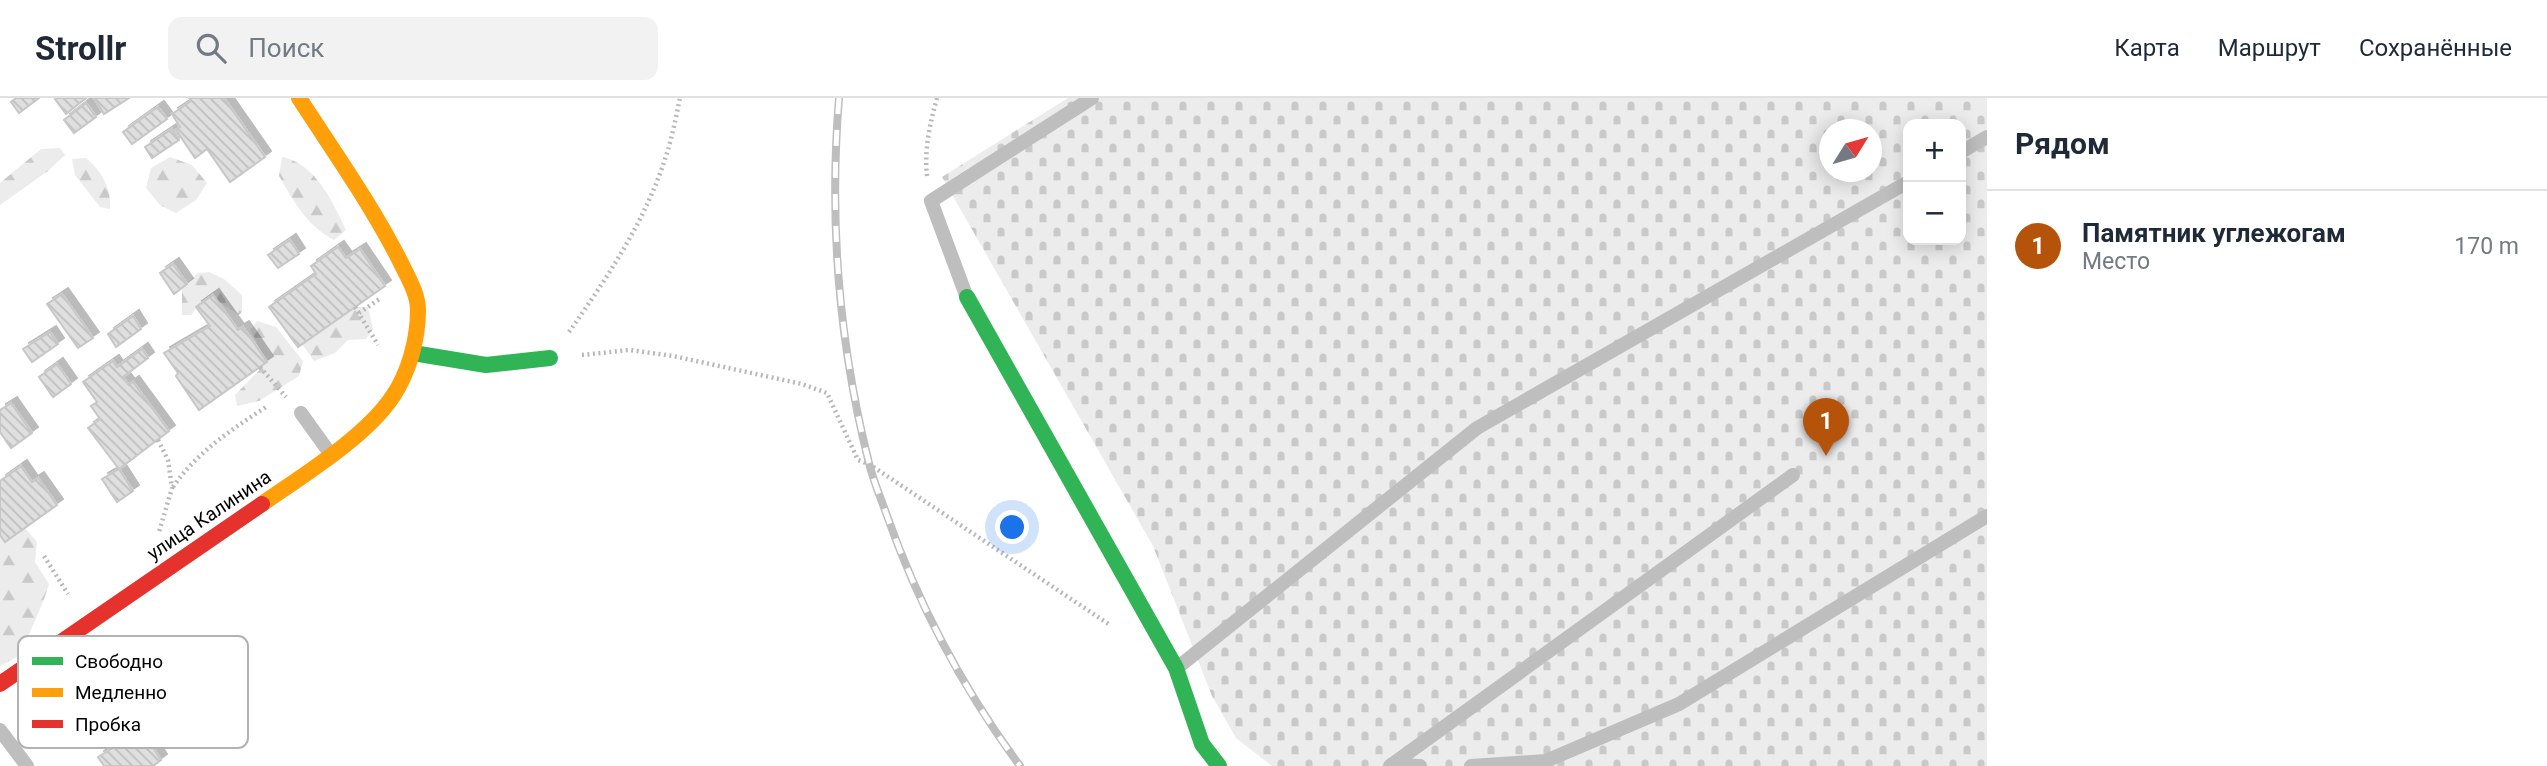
<!DOCTYPE html>
<html lang="ru">
<meta charset="utf-8">
<style>
body{margin:0;font-family:Roboto,sans-serif;background:#f2f2f3;color:#1f2937}
.controls{position:absolute;right:21px;top:21px;display:grid;overflow:hidden;border-radius:14px;box-shadow:0 4px 18px #0003}
.controls button{width:63px;height:63px;display:grid;place-items:center;padding:0;border:0;border-bottom:2px solid #e0e1e3;background:#fff;color:#1f2937;font:35px sans-serif}
.compass{position:absolute;left:1819px;top:21px;width:63px;height:63px;border-radius:50%;background:#fff;box-shadow:0 4px 18px #0003;rotate:53deg}
.you{position:absolute;left:1013px;top:430px;width:24px;height:24px;margin:-18px;border:5px solid #fff;border-radius:50%;background:#1a73e8;box-shadow:0 0 0 10px #1a73e833}
.badge{display:grid;place-items:center;width:46px;height:46px;border-radius:50%;background:#b45309;color:#fff;font-size:23px;font-weight:700}
.pin{position:absolute;translate:-50% -58px;filter:drop-shadow(0 2px 4px #0008)}
.pin::after{content:'';position:absolute;top:37px;width:24px;height:21px;background:inherit;clip-path:polygon(0 0,100% 0,50% 100%)}
.list{margin:0;padding:0;list-style:none}
h2{display:flex;justify-content:space-between;align-items:center;height:91px;margin:0;padding:0 28px;font-size:30px}
h2 small{font-size:23px;font-weight:400;color:#747a83}
.list li{display:grid;grid-template-columns:46px 1fr auto;gap:21px;align-items:center;box-sizing:border-box;height:112px;padding:0 28px;border-top:2px solid #e0e1e3}
.list b{display:block;font-size:26px;white-space:nowrap}
.list p{margin:0;font-size:23px;white-space:nowrap;color:#747a83}
.list em{font-size:23px;font-style:normal;color:#747a83}
.icon{flex:none;width:38px;height:38px;fill:none;stroke:currentColor;stroke-width:2;stroke-linecap:round;stroke-linejoin:round}
.map{position:relative;flex:none;width:1987px;height:668px;overflow:hidden}
header{display:flex;align-items:center;gap:42px;box-sizing:border-box;height:98px;padding:0 35px;background:#fff;border-bottom:2px solid #e0e1e3}
header strong{font-size:33px}
nav{display:flex;gap:38px;margin-inline-start:auto;font-size:24px}
.search{width:490px;height:63px;background:#f2f2f3;display:flex;align-items:center;gap:18px;box-sizing:border-box;padding:0 24px;border-radius:14px;color:#747a83;font-size:26px}
main{display:flex}
aside{flex:1;background:#fff}
.map>svg:first-child{display:block}
</style>
<header>
<strong>Strollr</strong>
<div class="search"><svg class="icon" aria-label="search" viewBox="0 0 24 24"><circle cx="10" cy="10" r="6"/><path d="M15 15l6 6"/></svg>Поиск</div>
<nav><a>Карта</a><a>Маршрут</a><a>Сохранённые</a></nav>
</header>
<main>
<div class="map">
<svg width="1987" height="668" viewBox="0 0 1987 668">
<defs>
<pattern id="forest-firs" width="22" height="20" patternUnits="userSpaceOnUse" patternTransform="scale(1.75)"><rect width="22" height="20" fill="#ececec"/><path d="M5 1l3.5 6h-7zM16 11l3.5 6h-7z" fill="#c9c9c9"/></pattern>
<pattern id="cemetery-stones" width="16" height="16" patternUnits="userSpaceOnUse" patternTransform="scale(1.75)"><rect width="16" height="16" fill="#ececec"/><path d="M2 7V4a2 2 0 0 1 4 0v3zM10 15v-3a2 2 0 0 1 4 0v3z" fill="#c9c9c9"/></pattern>
<pattern id="building-back-hatch" width="6" height="6" patternUnits="userSpaceOnUse" patternTransform="scale(1.75)"><rect width="6" height="6" fill="#dfdfdf"/><path d="M-1 5l2 2M0 0l6 6M5-1l2 2" fill="none" stroke="#bebebe"/></pattern>
<filter id="shadow"><feDropShadow dx="6" dy="-6" stdDeviation="0" flood-color="#0004"/></filter>
</defs>
<rect width="100%" height="100%" fill="#fff"/>
<!-- forest -->
<g fill="url(#forest-firs)">
<polygon points="60,50 65,57 48,73 0,107 0,85 41,51"/>
<polygon points="170,59 192,67 207,85 196,102 176,115 160,107 146,90 151,70"/>
<path d="M282 59C315 65 333 104 346 132L334 142C307 128 294 104 279 78Z"/>
<path d="M86 60C102 74 111 89 110 111L100 109 75 77 72 61Z"/>
<polygon points="209,174 224,181 242,197 242,214 239,217 218,203 213,197 197,209 191,217 182,217 182,190 198,175"/>
<polygon points="355,209 368,209 373,231 366,241 348,242 335,255 314,263 302,246"/>
<polygon points="257,223 276,229 303,263 299,278 259,303 237,308 235,297 267,264 250,232"/>
<path d="M25 430 37 444 35 464 49 486C42 511 29 532 22 556L0 568V437L5 444Z"/>
</g>
<!-- cemetery -->
<path fill="url(#cemetery-stones)" fill-rule="evenodd" d="M1068 0H1987V668H1272L1236 640 1212 598 1153 448 942 79ZM1908 26H1961V142H1908ZM1829 32H1871V74H1829Z"/>
<!-- building -->
<g fill="url(#building-back-hatch)" stroke="#c7c7c7" stroke-width="2" filter="url(#shadow)">
<polygon points="16,0 39,0 19,15 11,4"/>
<polygon points="57,0 86,0 66,16 55,1"/>
<polygon points="94,0 129,0 104,16"/>
<polygon points="189,0 224,0 265,59 230,84 207,51 195,60 176,32 180,29 172,16 191,3"/>
<polygon points="86,5 96,19 74,35 64,22"/>
<polygon points="158,9 167,21 132,46 123,34"/>
<polygon points="172,31 179,42 152,60 145,49"/>
<polygon points="290,142 299,156 278,170 268,157"/>
<polygon points="338,149 346,160 360,151 385,188 298,249 269,209 316,176 311,168"/>
<polygon points="173,166 187,186 174,196 160,175"/>
<polygon points="62,196 93,240 78,250 47,206"/>
<polygon points="213,197 238,232 243,229 267,264 199,312 176,278 178,275 164,255 210,228 196,209"/>
<polygon points="133,218 141,231 116,249 108,236"/>
<polygon points="50,234 58,246 32,264 23,251"/>
<polygon points="142,251 148,260 123,279 129,287 133,284 169,333 119,371 88,330 100,321 91,308 97,304 83,284 113,263 117,269"/>
<polygon points="57,266 71,286 53,299 39,279"/>
<polygon points="11,305 32,335 11,350 0,334 0,312"/>
<polygon points="21,368 32,384 38,380 57,407 5,444 0,437 0,383"/>
<polygon points="119,371 133,393 117,404 102,381"/>
<polygon points="142,632 161,662 153,668 104,668 98,659"/>
</g>
<g fill="none" stroke-linecap="round" stroke-linejoin="round">
<!-- path -->
<g stroke="#b9b9b9" stroke-width="4.5" stroke-dasharray="2 3.5" stroke-linecap="butt">
<path d="M927 78C924 52 930 25 937 0"/>
<polyline points="355,209 378,247"/>
<polyline points="359,215 381,200"/>
<path d="M569 234C607 180 646 122 666 58 672 40 676 19 680 0"/>
<polyline points="582,257 629,252 673,258 802,286 827,295 858,362 869,366 1110,527"/>
<polyline points="260,269 286,299"/>
<polyline points="158,342 168,362 172,390 159,434"/>
<path d="M173 389C197 354 231 332 266 309"/>
<polyline points="44,458 68,496"/>
</g>
<!-- lane -->
<g stroke="#bebebe" stroke-width="14">
<polyline points="1961,54 1987,39"/>
<polyline points="966,197 931,103 1092,0"/>
<polyline points="301,315 329,354"/>
<polyline points="1177,570 1477,330 1908,84"/>
<polyline points="0,632 27,668"/>
<polyline points="1391,667 1420,668"/>
<polyline points="1390,668 1793,377"/>
<polyline points="1471,668 1546,663 1679,606 1987,418"/>
</g>
<!-- fast -->
<g stroke="#30b455" stroke-width="16">
<polyline points="967,199 1176,570 1202,646 1219,668"/>
<polyline points="413,255 486,267 550,260"/>
</g>
<!-- slow -->
<path stroke="#ff9f0a" stroke-width="16" d="M262 406C302 378 366 339 393 298 409 274 418 241 418 212 418 195 407 178 400 163 371 106 334 54 299 0"/>
<!-- jam -->
<polyline stroke="#e5322d" stroke-width="16" points="0,586 262,406"/>
<!-- rail casing -->
<g stroke="#bebebe" stroke-width="8">
<path id="rail" d="M839 0C829 122 839 246 869 365 873 382 880 398 886 415 918 506 963 591 1020 668"/>
</g>
<!-- rail -->
<use href="#rail" stroke="#fff" stroke-width="5" stroke-dasharray="16" stroke-linecap="butt"/>
</g>
<g text-anchor="middle" dominant-baseline="central" stroke-width="6" stroke-linejoin="round" paint-order="stroke">
<!-- street labels -->
<g font-size="19" fill="#000" stroke="#fff">
<text transform="translate(209 417) rotate(-34)">улица Калинина</text>
</g>
</g>
<!-- legend -->
<rect x="18" y="538" width="230" height="112" rx="10" fill="#fff" stroke="#b2b2b2" stroke-width="2"/>
<rect x="32" y="559" width="31" height="8" fill="#30b455"/>
<rect x="32" y="590" width="31" height="9" fill="#ff9f0a"/>
<rect x="32" y="622" width="31" height="8" fill="#e5322d"/>
<g font-size="19" fill="#000">
<text x="75" y="570">Свободно</text>
<text x="75" y="601">Медленно</text>
<text x="75" y="633">Пробка</text>
</g>
</svg>
<div class="controls">
<button>+</button>
<button>−</button>
</div>
<svg class="compass" viewBox="-18 -18 36 36"><path d="M0-13l5 13h-10z" fill="#e53935"/><path d="M0 13l5-13h-10z" fill="#747a83"/></svg>
<div class="you"></div>
<div class="pin badge" style="left:1826px;top:358px">1</div>
</div>
<aside>
<h2>Рядом<small></small></h2>
<ul class="list">
<li><span class="badge">1</span><div><b>Памятник углежогам</b><p>Место</p></div><em>170 m</em></li>
</ul>
</aside>
</main>
